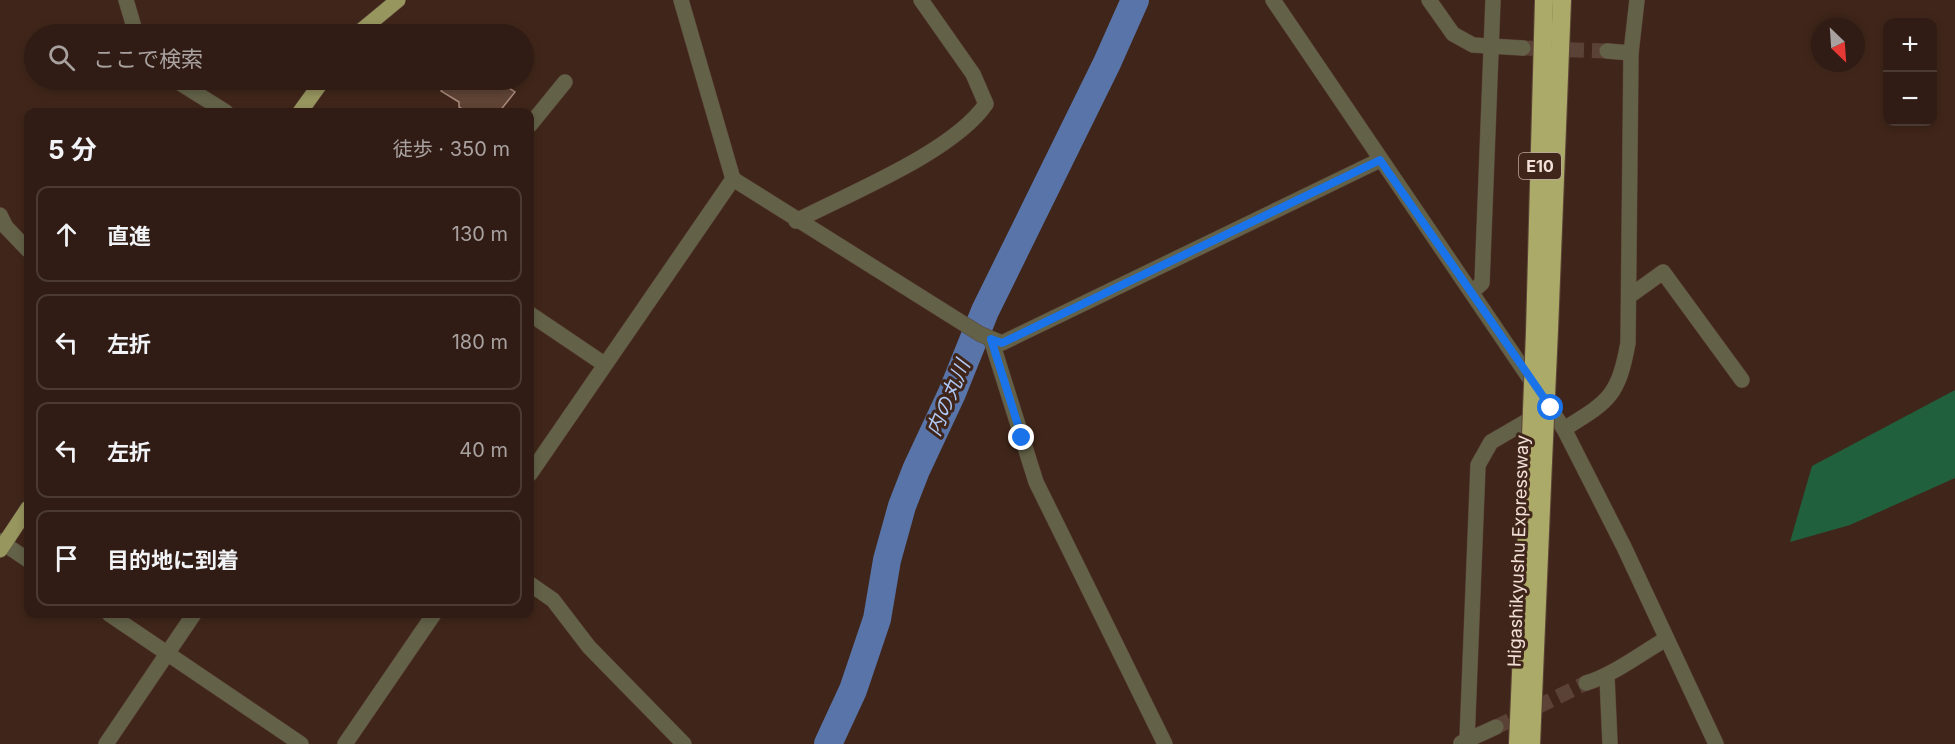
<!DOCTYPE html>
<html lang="ja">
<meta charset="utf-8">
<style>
body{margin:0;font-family:Inter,"Noto Sans JP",sans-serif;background:#38251d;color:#f1f3f6}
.controls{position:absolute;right:18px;top:18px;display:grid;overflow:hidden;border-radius:12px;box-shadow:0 3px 9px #0003}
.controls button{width:54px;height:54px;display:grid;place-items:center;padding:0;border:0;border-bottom:2px solid #4b3a34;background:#301c14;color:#f1f3f6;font:30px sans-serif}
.compass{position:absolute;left:1811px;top:18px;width:54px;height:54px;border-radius:50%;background:#301c14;box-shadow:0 3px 9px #0003;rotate:155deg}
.stop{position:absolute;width:18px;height:18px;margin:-14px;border:4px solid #1a73e8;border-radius:50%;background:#fff}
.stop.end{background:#1a73e8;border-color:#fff;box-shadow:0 2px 6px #0008}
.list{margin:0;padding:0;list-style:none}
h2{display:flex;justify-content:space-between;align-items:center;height:78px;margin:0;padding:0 24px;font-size:26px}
h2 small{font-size:20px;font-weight:400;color:#a8a1a0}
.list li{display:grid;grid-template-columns:39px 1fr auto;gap:18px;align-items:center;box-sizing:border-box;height:96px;margin:0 12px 12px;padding:0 12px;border:2px solid #4b3a34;border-radius:12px}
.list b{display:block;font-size:22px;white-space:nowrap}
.list em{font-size:20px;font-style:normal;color:#a8a1a0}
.icon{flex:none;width:33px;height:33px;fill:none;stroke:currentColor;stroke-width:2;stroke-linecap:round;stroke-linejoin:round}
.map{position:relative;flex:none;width:1955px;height:744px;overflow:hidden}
.search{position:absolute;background:#301c14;box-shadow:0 3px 9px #0003;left:24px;top:24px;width:510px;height:66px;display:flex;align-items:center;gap:15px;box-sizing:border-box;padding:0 21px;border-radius:33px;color:#a8a1a0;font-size:22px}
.panel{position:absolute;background:#301c14;box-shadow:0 3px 9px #0003;left:24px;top:108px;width:510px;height:510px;border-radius:12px}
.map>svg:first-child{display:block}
</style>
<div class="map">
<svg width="1955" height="744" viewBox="0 0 1955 744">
<rect width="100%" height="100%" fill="#40261a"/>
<!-- forest -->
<polygon fill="#20603d" points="1955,390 1955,478 1850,525 1790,542 1812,466"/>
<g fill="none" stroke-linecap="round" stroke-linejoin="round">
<!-- river -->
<polyline stroke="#5974a8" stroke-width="28" points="828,744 853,690 877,619 887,560 902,506 916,470 952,393 985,311 1107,63 1135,0"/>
</g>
<!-- building -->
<polygon fill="#604436" stroke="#aa8a7b" stroke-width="1.5" points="449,80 497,80 515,92 499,112 467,112 459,107 459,102 441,91"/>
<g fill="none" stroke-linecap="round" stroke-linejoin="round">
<!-- minor-tunnel -->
<g stroke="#5b4236" stroke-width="15" stroke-dasharray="15 8" stroke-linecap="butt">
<polyline points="1523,48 1607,51"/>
<polyline points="1496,727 1586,683"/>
</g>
<!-- minor casing -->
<g stroke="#5c4438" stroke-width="16">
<g id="minor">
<polyline points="126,0 136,34"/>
<polyline points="681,0 733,179 980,334 1002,343 1380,160"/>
<polyline points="1273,0 1564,429 1624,547 1716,744"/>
<polyline points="1429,0 1453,34 1473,45 1523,48"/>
<polyline points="1607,51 1631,53"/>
<polyline points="175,80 226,112"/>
<polyline points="530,125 565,82"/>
<polyline points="0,215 6,227 28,250"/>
<path d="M796 221C850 193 953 152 986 104L973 74 921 0"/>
<polyline points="1472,292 1482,283 1493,0"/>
<polyline points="1631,295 1663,272 1742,380"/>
<polyline points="530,314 604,364"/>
<polyline points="991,339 1036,482 1165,744"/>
<path d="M1564 429C1609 401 1618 397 1628 343L1631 53 1637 0"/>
<polyline points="530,474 733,179"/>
<polyline points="0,541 28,560"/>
<polyline points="530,584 553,600 589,647 684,744"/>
<polyline points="109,614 301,744"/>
<polyline points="1607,677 1610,744"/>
<path d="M1586 683C1613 675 1640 654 1666 639"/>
<polyline points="1467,740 1478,465 1491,442 1539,414"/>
<polyline points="1461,743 1496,727"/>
<polyline points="106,744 194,614"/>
<polyline points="345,744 434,614"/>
</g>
</g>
<!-- major casing -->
<g stroke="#5c4438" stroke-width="16">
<g id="major">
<polyline points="357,34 398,0"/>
<polyline points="300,112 323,80"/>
<polyline points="0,550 28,508"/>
</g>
</g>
<!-- highway casing -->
<g stroke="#5c4438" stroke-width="20">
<g id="highway">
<polyline points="1549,330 1562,0"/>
<polyline points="1535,332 1544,0"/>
<polyline points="1518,744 1530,462"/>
<polyline points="1531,744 1543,461"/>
</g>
</g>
<!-- minor -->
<use href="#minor" stroke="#636248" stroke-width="15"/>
<!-- major -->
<use href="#major" stroke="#98965f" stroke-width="15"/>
<!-- highway -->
<use href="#highway" stroke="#acaa68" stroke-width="18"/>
<!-- highway-bridge casing -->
<g stroke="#5c4438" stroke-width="20" stroke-linecap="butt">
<g id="highway-bridge">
<polyline points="1543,461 1549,330"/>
<polyline points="1530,462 1535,332"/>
</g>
</g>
<!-- highway-bridge -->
<use href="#highway-bridge" stroke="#acaa68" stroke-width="18"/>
</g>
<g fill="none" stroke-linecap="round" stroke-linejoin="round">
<!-- route -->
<polyline stroke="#1a73e8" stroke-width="8" points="1022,438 991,339 1002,343 1380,160 1551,408"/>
</g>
<g text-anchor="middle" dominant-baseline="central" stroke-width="6" stroke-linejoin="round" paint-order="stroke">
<!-- shield labels -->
<rect fill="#40261a" stroke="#bda89f" stroke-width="1.5" x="1519" y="153" width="42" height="26" rx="4.5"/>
<g font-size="16" font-weight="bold" fill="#f2e0d8">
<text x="1540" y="166">E10</text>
</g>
<!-- street labels -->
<g font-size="18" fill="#f2e0d8" stroke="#40261a">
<text transform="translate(1518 551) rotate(-88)">Higashikyushu Expressway</text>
</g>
<!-- water labels -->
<g font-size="20" font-style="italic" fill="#b0c9f7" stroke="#40261a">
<text transform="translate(948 398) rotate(-67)">内の丸川</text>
</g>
</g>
</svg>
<div class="controls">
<button>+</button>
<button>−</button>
</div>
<svg class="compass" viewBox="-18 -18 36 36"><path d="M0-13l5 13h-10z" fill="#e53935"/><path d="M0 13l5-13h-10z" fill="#a8a1a0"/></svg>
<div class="stop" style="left:1551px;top:408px"></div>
<div class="stop end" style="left:1022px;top:438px"></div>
<div class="search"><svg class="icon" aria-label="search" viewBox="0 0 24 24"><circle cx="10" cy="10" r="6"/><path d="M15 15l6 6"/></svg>ここで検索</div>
<section class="panel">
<h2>5 分<small>徒歩 · 350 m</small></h2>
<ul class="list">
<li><svg class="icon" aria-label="ahead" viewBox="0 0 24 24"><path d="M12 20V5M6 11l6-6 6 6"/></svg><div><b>直進</b></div><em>130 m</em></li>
<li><svg class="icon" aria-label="left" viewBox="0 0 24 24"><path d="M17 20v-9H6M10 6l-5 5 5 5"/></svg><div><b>左折</b></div><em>180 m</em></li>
<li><svg class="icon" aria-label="left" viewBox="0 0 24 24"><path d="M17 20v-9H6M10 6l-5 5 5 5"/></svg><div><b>左折</b></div><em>40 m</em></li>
<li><svg class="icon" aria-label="arrive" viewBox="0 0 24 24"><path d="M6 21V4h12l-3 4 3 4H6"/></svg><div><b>目的地に到着</b></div></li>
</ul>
</section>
</div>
